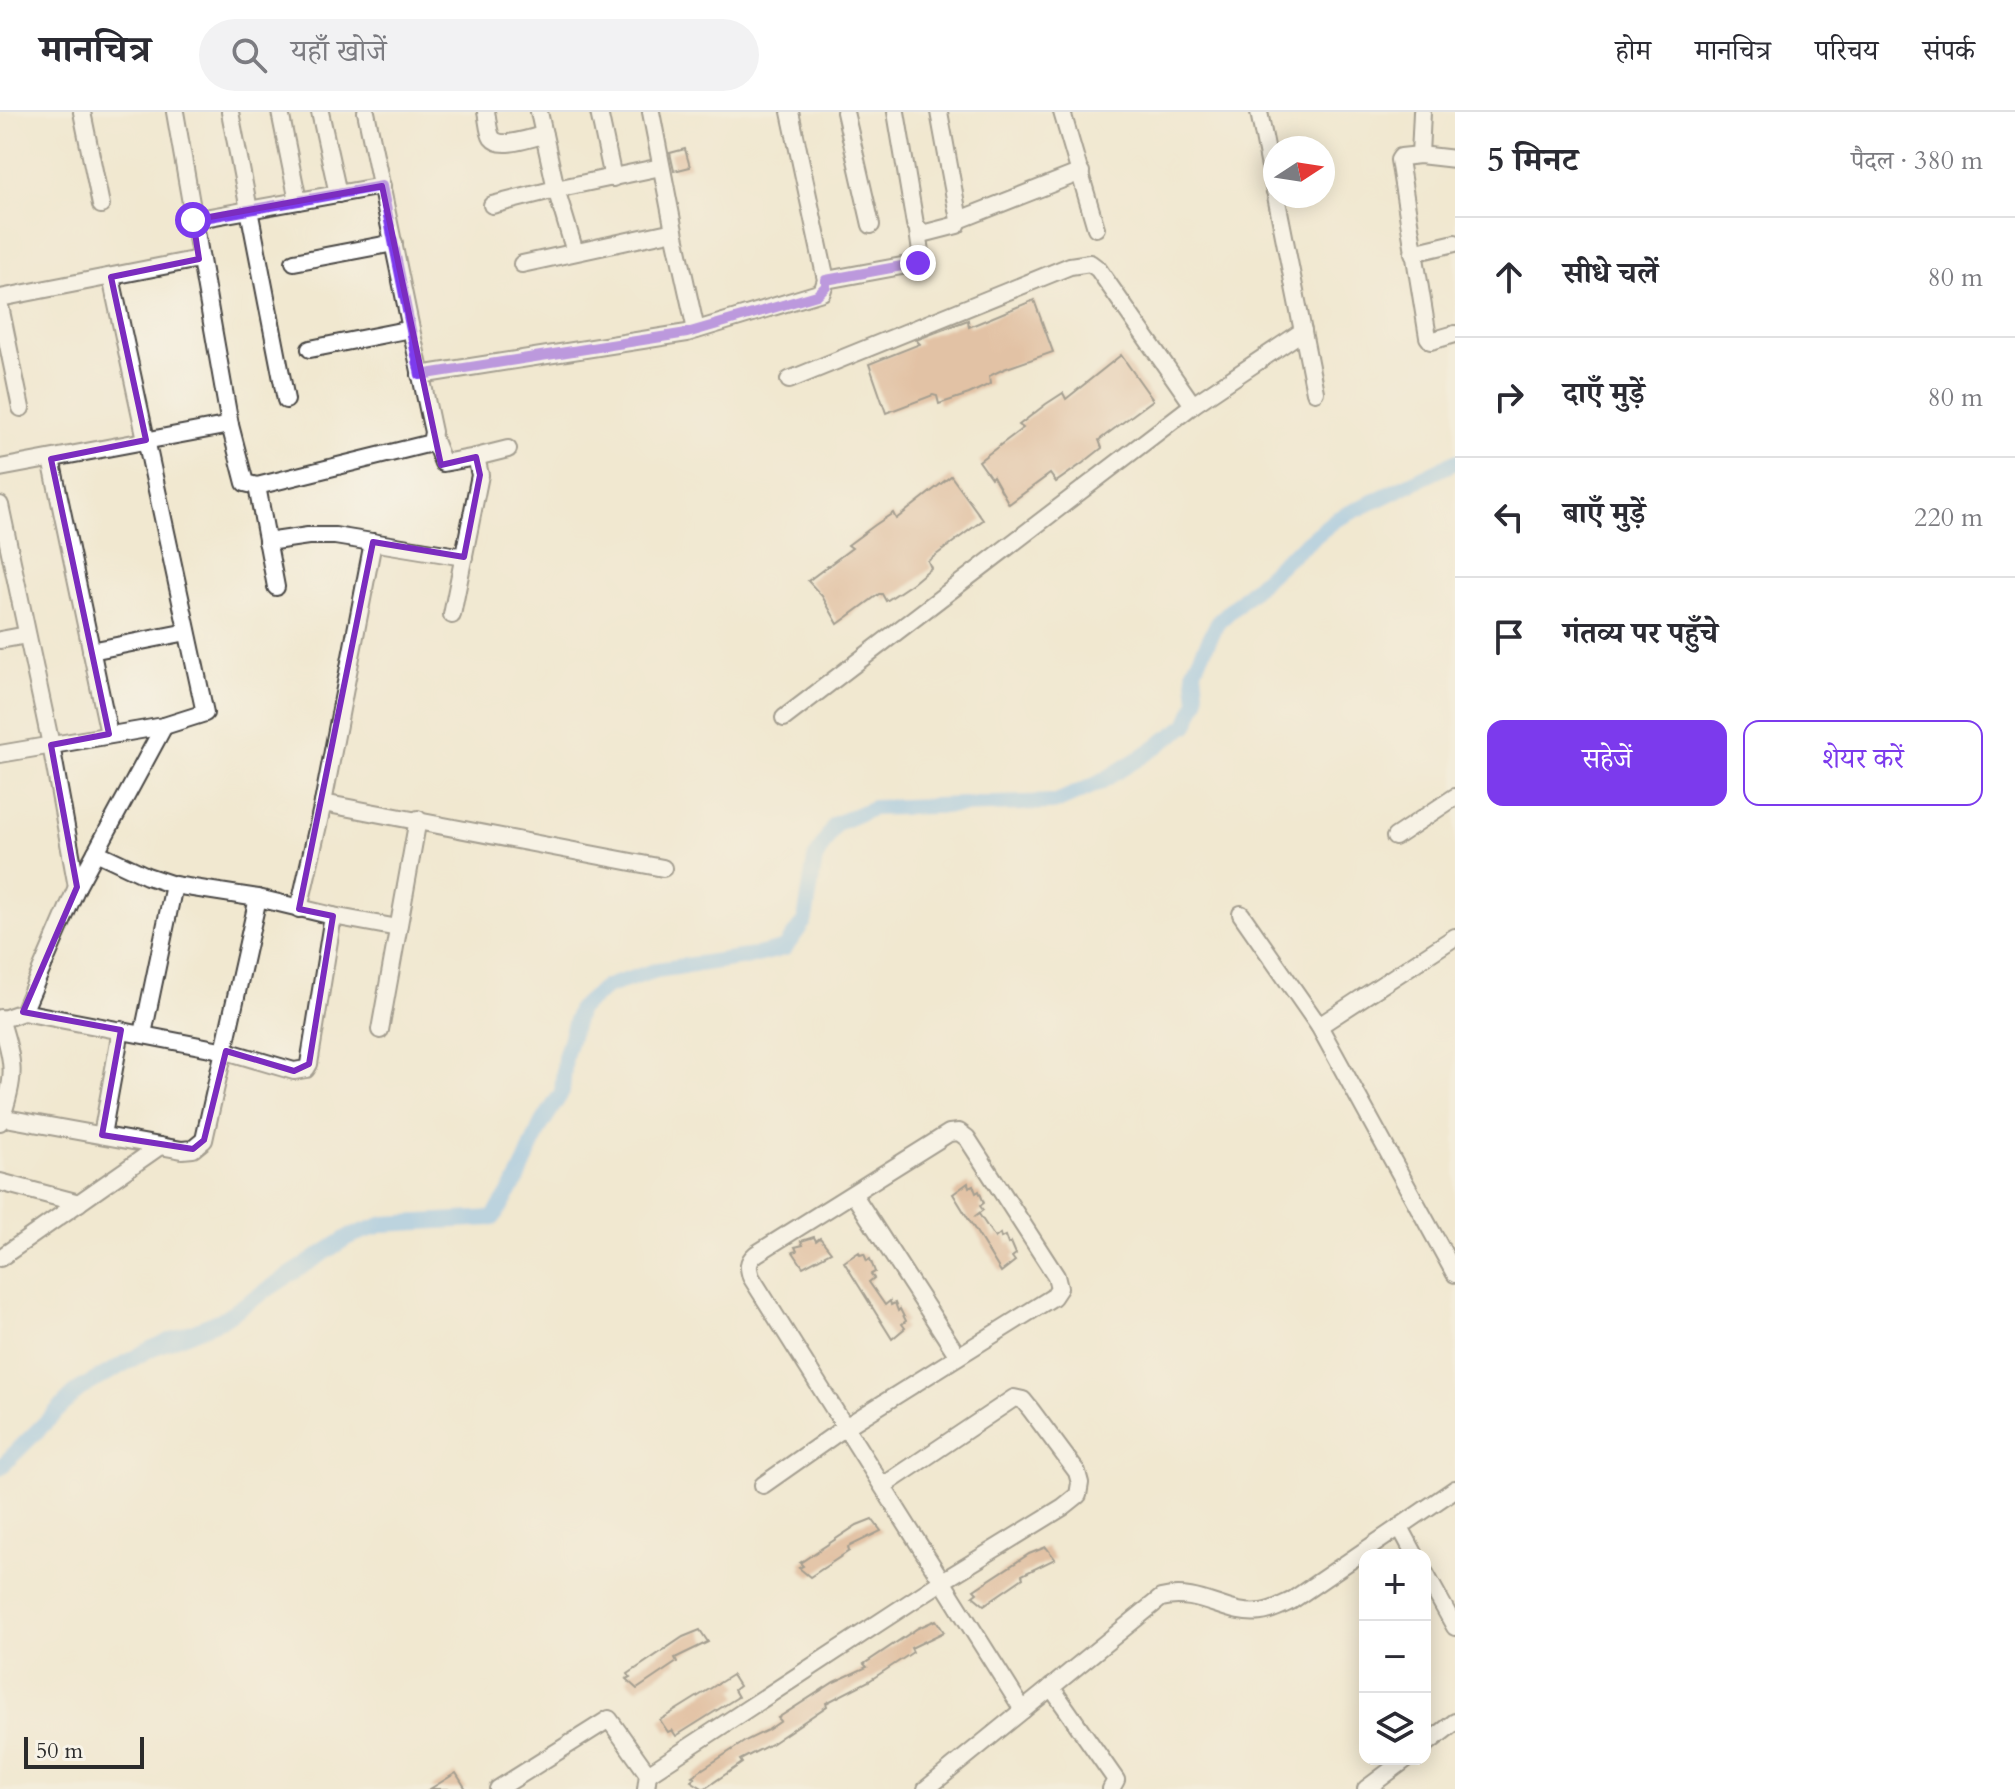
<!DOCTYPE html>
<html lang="hi">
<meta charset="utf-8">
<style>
body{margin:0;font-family:Cardo,"Noto Serif Devanagari",serif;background:#f2f2f3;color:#2b2b33}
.controls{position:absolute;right:24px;bottom:24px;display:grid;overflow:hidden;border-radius:16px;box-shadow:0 4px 20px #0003}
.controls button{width:72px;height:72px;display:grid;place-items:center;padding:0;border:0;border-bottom:2px solid #e1e1e2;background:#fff;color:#2b2b33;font:40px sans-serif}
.compass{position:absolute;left:1263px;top:24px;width:72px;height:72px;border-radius:50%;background:#fff;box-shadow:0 4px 20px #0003;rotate:78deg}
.scale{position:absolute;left:24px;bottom:20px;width:120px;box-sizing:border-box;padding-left:8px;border:4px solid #2b2b2b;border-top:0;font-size:22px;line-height:28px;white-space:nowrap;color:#2b2b2b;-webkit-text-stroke:6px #f7f3e8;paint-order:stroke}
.stop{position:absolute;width:24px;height:24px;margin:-18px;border:6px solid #7c3aed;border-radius:50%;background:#fff}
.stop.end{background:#7c3aed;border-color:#fff;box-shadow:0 2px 8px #0008}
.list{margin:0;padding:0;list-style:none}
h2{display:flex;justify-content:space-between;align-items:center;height:104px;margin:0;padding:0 32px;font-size:34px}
h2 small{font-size:26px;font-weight:400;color:#7c7c81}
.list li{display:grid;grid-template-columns:52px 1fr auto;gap:24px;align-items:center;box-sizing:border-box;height:120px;padding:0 32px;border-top:2px solid #e1e1e2}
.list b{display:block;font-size:30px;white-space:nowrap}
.list em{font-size:26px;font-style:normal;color:#7c7c81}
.actions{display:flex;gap:16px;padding:24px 32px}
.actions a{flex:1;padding:18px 0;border:2px solid #7c3aed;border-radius:16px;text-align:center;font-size:28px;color:#7c3aed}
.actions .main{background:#7c3aed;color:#fff}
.icon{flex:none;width:44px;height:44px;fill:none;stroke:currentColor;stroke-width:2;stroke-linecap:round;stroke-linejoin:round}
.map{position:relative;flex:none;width:1455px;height:1677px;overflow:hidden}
header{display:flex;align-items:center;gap:48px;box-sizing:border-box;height:112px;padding:0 40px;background:#fff;border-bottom:2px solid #e1e1e2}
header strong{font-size:38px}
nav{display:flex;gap:44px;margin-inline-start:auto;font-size:28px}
.search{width:560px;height:72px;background:#f2f2f3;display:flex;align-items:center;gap:20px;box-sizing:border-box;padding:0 28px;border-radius:44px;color:#7c7c81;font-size:30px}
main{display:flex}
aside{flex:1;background:#fff}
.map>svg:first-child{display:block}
</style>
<header>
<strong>मानचित्र</strong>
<div class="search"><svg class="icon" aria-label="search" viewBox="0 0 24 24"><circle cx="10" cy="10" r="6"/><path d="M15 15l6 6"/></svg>यहाँ खोजें</div>
<nav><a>होम</a><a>मानचित्र</a><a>परिचय</a><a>संपर्क</a></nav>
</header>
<main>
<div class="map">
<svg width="1455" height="1677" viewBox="0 0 1455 1677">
<rect width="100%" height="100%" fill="#f7f3e8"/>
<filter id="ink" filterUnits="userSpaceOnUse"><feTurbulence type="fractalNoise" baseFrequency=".0125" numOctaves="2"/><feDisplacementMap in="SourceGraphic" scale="16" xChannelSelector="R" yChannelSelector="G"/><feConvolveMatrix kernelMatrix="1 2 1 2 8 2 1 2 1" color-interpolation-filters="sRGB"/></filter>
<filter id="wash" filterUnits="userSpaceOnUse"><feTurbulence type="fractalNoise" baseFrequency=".006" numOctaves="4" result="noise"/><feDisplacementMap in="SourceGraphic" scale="32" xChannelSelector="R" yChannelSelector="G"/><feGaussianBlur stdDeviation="1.8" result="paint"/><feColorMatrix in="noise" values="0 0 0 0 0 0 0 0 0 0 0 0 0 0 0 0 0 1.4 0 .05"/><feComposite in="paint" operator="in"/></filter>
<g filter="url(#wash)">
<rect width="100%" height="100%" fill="#f1e8d0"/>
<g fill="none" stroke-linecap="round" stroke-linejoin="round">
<!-- canal -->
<polyline stroke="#7cbaef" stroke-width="16" points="0,1356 78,1278 150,1237 221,1208 348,1125 384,1112 493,1106 518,1067 540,1015 562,980 565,945 579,897 606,875 657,858 753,844 785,836 805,808 815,747 835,712 873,696 1056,690 1099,671 1141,645 1187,613 1197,589 1194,558 1218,510 1283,450 1335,408 1455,350"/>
</g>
<g id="blocks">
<!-- building -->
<g fill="#d19571">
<polygon points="685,37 690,55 674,59 670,41"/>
<polygon points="1034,188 1053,240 1004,257 989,264 990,272 969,282 939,292 937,284 933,283 886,301 869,252 920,232 916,228 947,216 968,208 969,215"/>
<polygon points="1121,243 1153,288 1099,328 1102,336 1083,351 1056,370 1050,362 1009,392 993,364 991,366 979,349 1023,316 1019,313 1046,292 1063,281 1066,287"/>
<polygon points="951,364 983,408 928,449 931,456 913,471 886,489 882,482 879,482 838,512 822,484 808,469 852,436 848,433 875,413 893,401 896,407"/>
<polygon points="968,1071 969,1075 973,1073 976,1081 979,1079 984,1091 980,1094 983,1098 974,1105 979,1102 995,1126 1000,1122 1001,1126 1005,1124 1008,1132 1011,1130 1016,1142 1012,1145 1015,1149 1001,1160 953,1082"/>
<polygon points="814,1125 816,1129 820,1126 831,1140 803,1155 793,1140 797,1139 795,1135 803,1133 801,1129"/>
<polygon points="859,1140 860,1143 864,1142 867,1149 870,1147 875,1160 871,1162 874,1166 869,1170 885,1193 890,1189 891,1193 895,1191 898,1199 900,1197 906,1209 902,1212 905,1216 892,1227 844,1150"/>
<polygon points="872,1407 881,1419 848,1435 849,1439 810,1465 799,1456 803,1454 800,1451 857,1413"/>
<polygon points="1046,1435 1055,1447 1022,1463 1023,1466 984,1493 973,1484 977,1481 974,1478 1029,1442"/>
<polygon points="936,1508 944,1520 911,1536 913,1540 869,1569 826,1591 827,1594 771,1632 740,1648 742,1651 704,1677 691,1669 695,1666 692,1664 747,1628 768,1618 781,1609 778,1606 834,1570 867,1555 864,1552 918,1516"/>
<polygon points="700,1518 708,1530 675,1546 677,1550 637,1577 626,1567 630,1565 628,1562 683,1525"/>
<polygon points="732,1563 739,1574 734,1578 738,1585 676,1624 672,1618 668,1620 660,1608"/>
<polygon points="456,1661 466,1677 430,1677"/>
</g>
</g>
</g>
<g filter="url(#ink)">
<use href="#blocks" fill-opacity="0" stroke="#494744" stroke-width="2"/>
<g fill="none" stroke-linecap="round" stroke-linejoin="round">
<!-- minor casing -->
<g stroke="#494744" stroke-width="20">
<g id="minor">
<polyline points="82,0 101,93"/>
<polyline points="175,0 230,313 245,371 257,374 431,331 433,320 411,217"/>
<polyline points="230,0 286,288"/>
<polyline points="280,0 298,89"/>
<polyline points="320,0 338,82"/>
<path d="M486 0C488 8 488 20 492 26 501 38 532 25 544 23"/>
<polyline points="539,0 556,77 661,55"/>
<polyline points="599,0 613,66"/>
<polyline points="845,0 871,113"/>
<polyline points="896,0 915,112 922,122 957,113 959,108 939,0"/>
<polyline points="1062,0 1096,116"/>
<polyline points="1259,0 1275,80"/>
<polyline points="1420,43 1422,0"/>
<polyline points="1455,47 1420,43 1401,45 1399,48 1428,225 1431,229 1455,222"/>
<polyline points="1276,84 1315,280"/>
<polyline points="492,93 556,77 575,140"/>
<polyline points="193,108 382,74"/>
<polyline points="959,108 1081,60"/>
<polyline points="674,119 696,218"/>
<polyline points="1413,141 1455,131"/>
<polyline points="294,150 394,131"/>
<polyline points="522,152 674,119 651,0"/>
<polyline points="826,168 918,151 922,147 918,119"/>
<polyline points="0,186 199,147"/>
<polyline points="0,194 21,296"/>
<polyline points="310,237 411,217 366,0"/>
<polyline points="420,263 687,221 822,180 826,168 790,0"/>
<polyline points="789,268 1070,154 1090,151 1098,157 1193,293"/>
<polyline points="433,326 443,351 476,345 480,363 452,503"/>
<polyline points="476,345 508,337"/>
<polyline points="51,347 109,622"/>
<polyline points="0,356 230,313"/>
<polyline points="257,374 276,475"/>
<polyline points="0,393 51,633 77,775"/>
<polyline points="267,430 308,424 335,424 464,445"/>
<polyline points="0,528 27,523"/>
<polyline points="91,539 187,520"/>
<polyline points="784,606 1193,293 1303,219"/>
<polyline points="0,642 164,614 205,601 111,165"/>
<polyline points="323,691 663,756"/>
<polyline points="1395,725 1455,685"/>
<polyline points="299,797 323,691 373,430"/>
<polyline points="1241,802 1319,914 1455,1162"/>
<polyline points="333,804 398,816"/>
<polyline points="23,900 226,939 294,959 306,957 309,952 333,804 258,786"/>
<path d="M0 906C14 952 17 963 0 1010"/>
<polyline points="0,908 23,900 77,775 164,614"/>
<polyline points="1319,914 1455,825"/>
<polyline points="380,918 418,707"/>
<polyline points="143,922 174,773"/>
<polyline points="0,1005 182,1038 193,1037 204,1028 258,786 174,773 147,764 96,740"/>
<polyline points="102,1023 121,918"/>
<polyline points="0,1070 79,1091"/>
<polyline points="854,1083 958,1244"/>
<polyline points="0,1146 160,1034"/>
<path d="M763 1373 847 1314 1053 1185 1059 1176 1056 1164 967 1026 959 1020 949 1021 756 1142C747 1150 748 1155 751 1165 843 1309 931 1454 1023 1598"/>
<polyline points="1400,1415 1415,1443"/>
<polyline points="1425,1461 1455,1515"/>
<polyline points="1051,1575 1116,1668 1111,1677"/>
<polyline points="1425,1633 1455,1610"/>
<polyline points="648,1662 941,1470 1063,1395 1078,1383 1080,1371 1077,1360 1031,1298 1023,1288 1014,1286 883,1374"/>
<polyline points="498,1677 609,1607 648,1662 646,1677"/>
<path d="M926 1677 1161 1486C1200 1476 1227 1505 1261 1500 1272 1499 1282 1493 1291 1489L1455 1377"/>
<polyline points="1366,1677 1406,1647"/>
</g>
</g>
<!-- minor -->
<use href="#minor" stroke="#fff" stroke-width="16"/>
</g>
</g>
<g fill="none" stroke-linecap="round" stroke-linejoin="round" filter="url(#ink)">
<!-- route -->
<polyline stroke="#7c3aed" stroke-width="10" points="193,108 382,74 420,263 687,221 817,183 826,174 826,168 918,151"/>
</g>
<!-- marked area -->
<path d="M0 0H1455V1677H0ZM382 74 441 353 476 345 480 363 464 445 373 430 299 797 333 804 309 952 294 959 226 939 204 1028 193 1037 102 1023 121 918 23 900 77 775 51 633 109 622 51 347 146 328 111 165 199 147 193 108Z" fill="#f1e8d0" fill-opacity=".55" fill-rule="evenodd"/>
<path fill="none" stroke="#7b2cbf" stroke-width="6" stroke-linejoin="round" d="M382 74 441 353 476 345 480 363 464 445 373 430 299 797 333 804 309 952 294 959 226 939 204 1028 193 1037 102 1023 121 918 23 900 77 775 51 633 109 622 51 347 146 328 111 165 199 147 193 108Z"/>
</svg>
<div class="controls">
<button>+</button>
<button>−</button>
<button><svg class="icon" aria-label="layers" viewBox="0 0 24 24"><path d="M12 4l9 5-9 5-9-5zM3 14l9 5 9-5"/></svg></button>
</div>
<svg class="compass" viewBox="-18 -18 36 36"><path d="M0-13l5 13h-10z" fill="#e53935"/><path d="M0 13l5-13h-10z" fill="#7c7c81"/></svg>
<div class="scale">50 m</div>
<div class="stop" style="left:193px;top:108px"></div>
<div class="stop end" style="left:918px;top:151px"></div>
</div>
<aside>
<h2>5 मिनट<small>पैदल · 380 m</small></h2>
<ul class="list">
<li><svg class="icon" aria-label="ahead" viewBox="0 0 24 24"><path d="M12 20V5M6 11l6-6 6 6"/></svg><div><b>सीधे चलें</b></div><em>80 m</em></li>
<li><svg class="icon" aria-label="right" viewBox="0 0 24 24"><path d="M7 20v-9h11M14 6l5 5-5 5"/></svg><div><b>दाएँ मुड़ें</b></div><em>80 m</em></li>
<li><svg class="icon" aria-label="left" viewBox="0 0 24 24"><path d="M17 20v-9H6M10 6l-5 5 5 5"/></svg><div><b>बाएँ मुड़ें</b></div><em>220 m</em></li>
<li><svg class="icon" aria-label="arrive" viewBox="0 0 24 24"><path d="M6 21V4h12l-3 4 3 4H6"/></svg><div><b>गंतव्य पर पहुँचे</b></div></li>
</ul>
<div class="actions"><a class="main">सहेजें</a><a>शेयर करें</a></div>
</aside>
</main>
